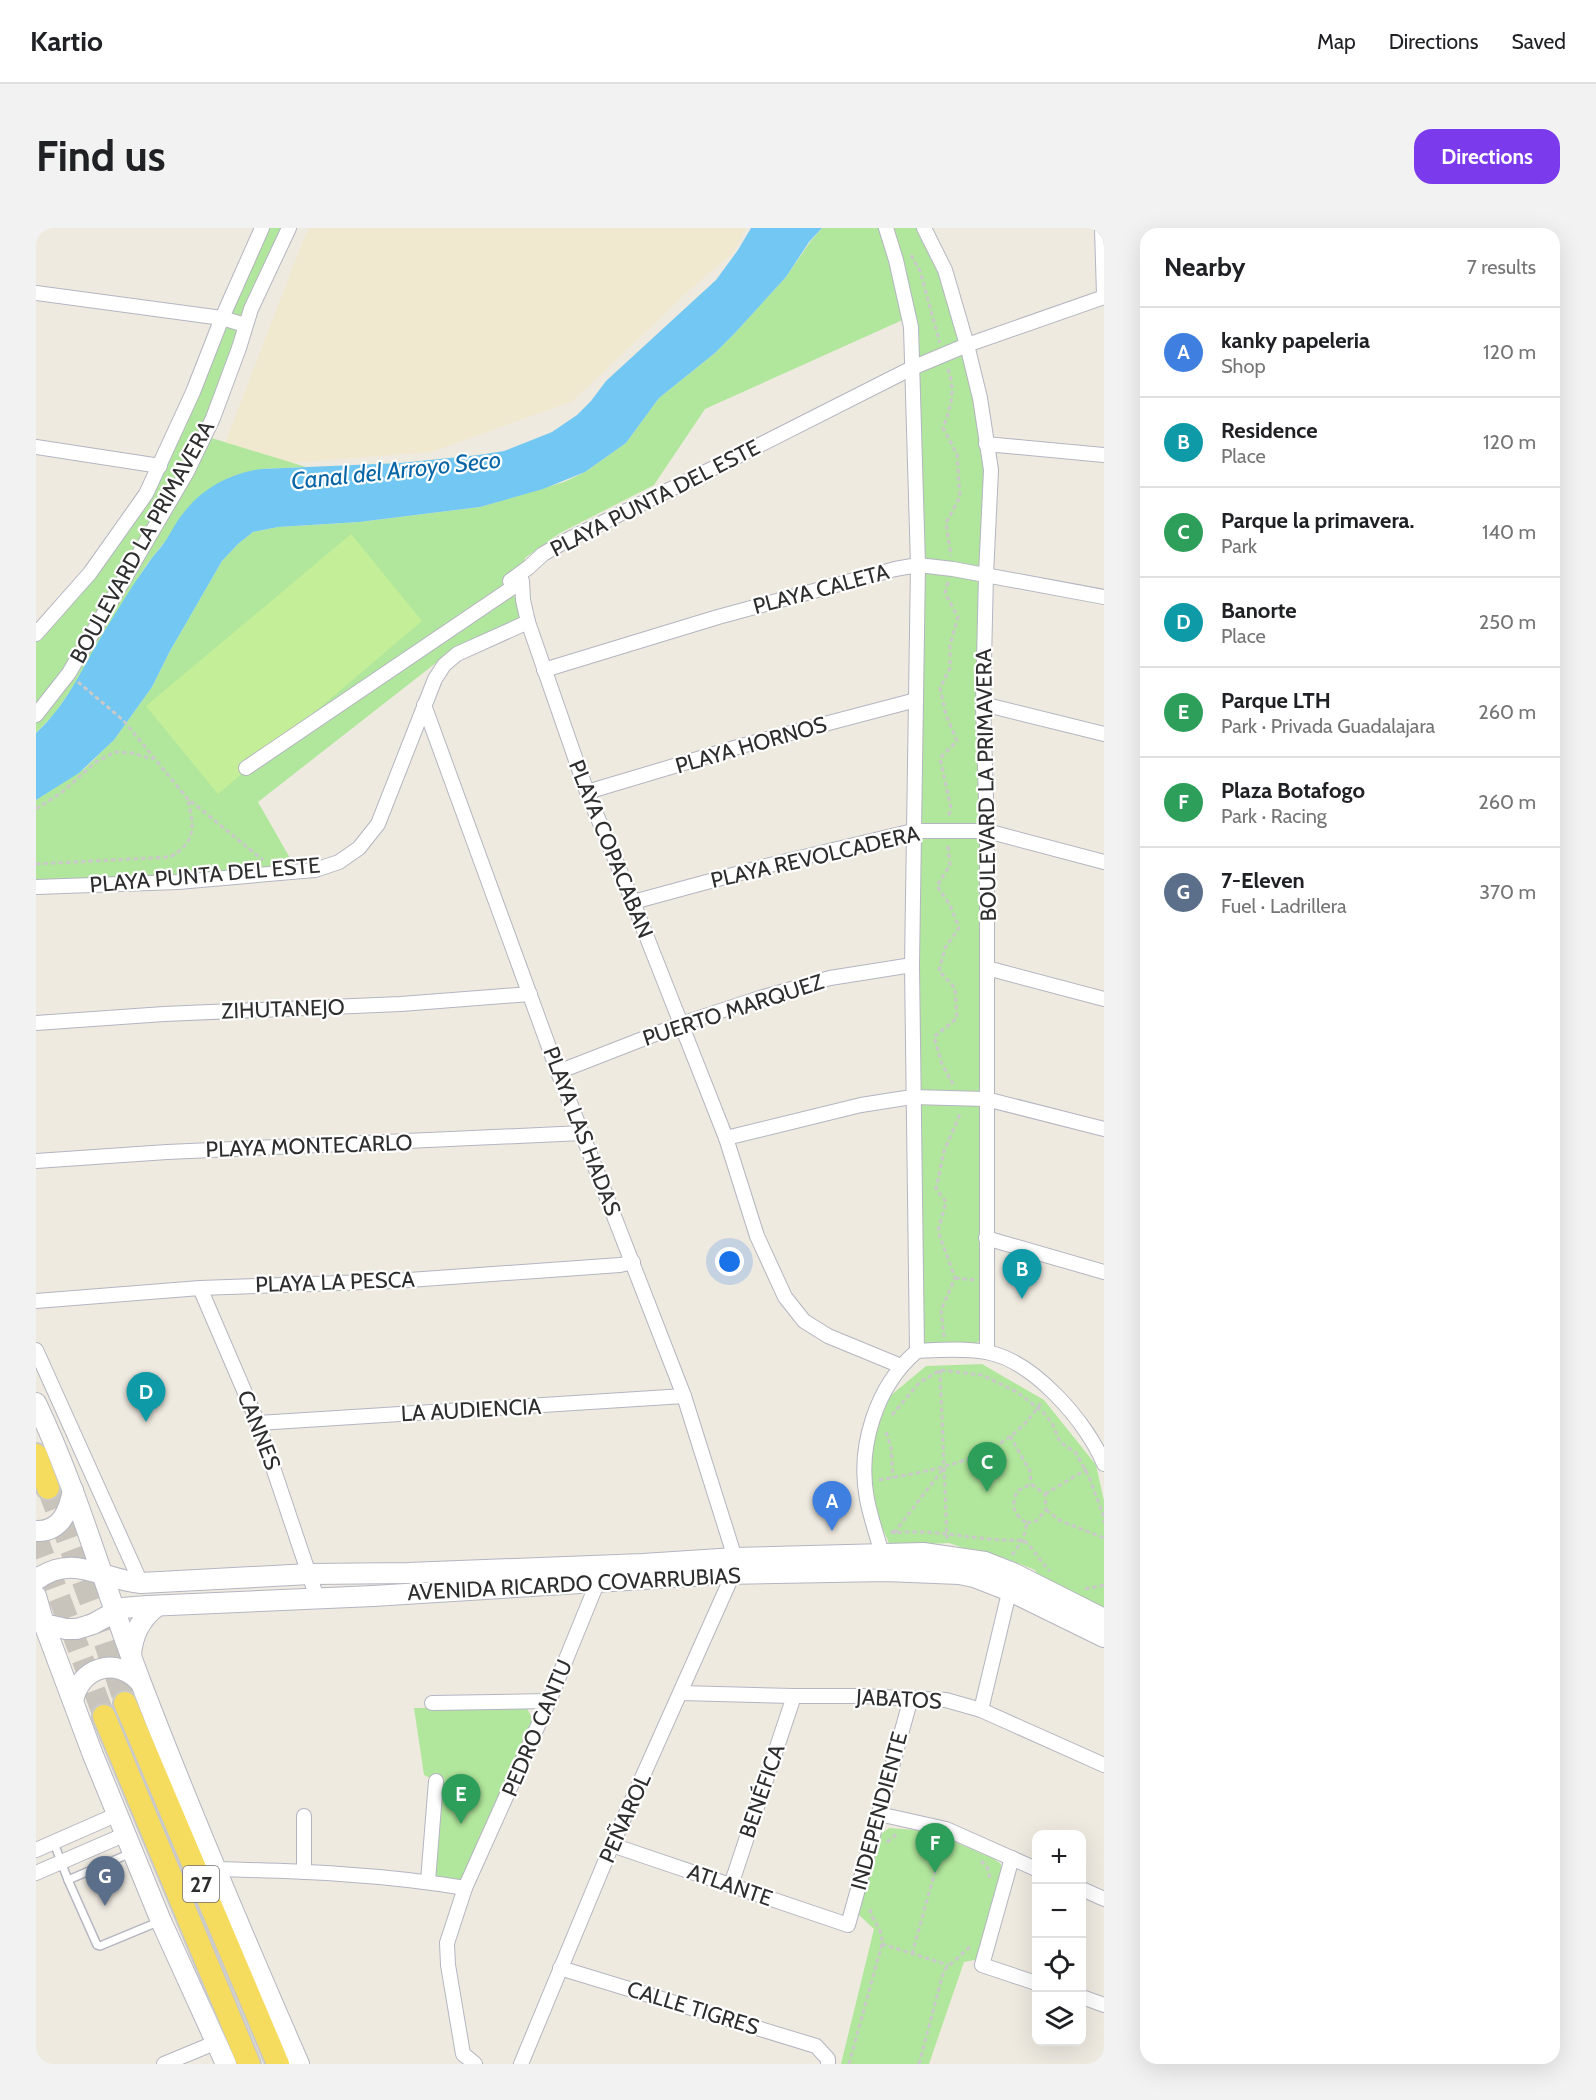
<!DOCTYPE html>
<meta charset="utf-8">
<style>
body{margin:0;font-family:Cabin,sans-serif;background:#f2f2f2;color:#202124}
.controls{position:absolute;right:18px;bottom:18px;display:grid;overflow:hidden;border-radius:12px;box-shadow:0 6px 24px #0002}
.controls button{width:54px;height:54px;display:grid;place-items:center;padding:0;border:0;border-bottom:2px solid #e0e0e0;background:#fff;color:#202124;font:30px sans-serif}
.you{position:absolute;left:694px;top:1034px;width:21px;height:21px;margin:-15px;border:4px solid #fff;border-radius:50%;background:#1a73e8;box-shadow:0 0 0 9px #1a73e833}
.badge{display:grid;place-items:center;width:39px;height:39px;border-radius:50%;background:#7c3aed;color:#fff;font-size:20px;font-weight:700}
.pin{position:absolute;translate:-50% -50px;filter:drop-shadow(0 2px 3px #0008)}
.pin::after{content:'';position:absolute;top:32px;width:21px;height:18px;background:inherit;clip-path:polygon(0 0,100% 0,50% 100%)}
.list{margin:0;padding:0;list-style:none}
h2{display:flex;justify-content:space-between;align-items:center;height:78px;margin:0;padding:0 24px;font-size:26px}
h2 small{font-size:20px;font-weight:400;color:#757577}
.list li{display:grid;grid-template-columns:39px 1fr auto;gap:18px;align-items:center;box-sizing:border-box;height:90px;padding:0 24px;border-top:2px solid #e0e0e0}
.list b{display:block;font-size:22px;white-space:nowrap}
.list p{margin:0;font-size:20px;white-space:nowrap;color:#757577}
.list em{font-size:20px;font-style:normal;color:#757577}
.icon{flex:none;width:33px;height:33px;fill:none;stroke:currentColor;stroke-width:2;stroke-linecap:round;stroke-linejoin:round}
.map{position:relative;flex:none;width:1068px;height:1836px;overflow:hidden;border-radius:18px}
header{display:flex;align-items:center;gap:36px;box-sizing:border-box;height:84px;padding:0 30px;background:#fff;border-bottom:2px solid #e0e0e0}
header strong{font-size:28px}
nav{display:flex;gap:33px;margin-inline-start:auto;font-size:21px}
.intro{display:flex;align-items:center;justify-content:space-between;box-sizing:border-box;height:144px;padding:0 36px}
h1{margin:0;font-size:42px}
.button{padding:15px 27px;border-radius:18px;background:#7c3aed;color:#fff;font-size:21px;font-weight:700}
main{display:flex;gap:36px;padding:0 36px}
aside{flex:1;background:#fff;border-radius:18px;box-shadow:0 6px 24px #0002}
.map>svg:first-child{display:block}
</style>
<header>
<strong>Kartio</strong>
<nav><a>Map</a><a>Directions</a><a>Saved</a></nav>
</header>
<div class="intro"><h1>Find us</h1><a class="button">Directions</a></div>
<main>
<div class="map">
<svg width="1068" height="1836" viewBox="0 0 1068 1836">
<rect width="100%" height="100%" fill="#efeae0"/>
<!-- education -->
<polygon fill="#f1e8d0" points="274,0 710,0 697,25 656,60 537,173 396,224 229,237 187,220 268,10"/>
<!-- green -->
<g fill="#b1e79c">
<polygon points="226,0 254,0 169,208 270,239 225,241 127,316 111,336 65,409 50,439 20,484 0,505 0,406 110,266"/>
<polygon points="786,0 888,0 931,112 952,249 945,1110 939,1118 888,1117 885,1114 879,867 886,341 871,90 669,181 618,257 524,305 489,330 478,367 487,391 405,431 222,574 258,637 223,642 0,655 0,572 48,541 78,512 116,459 134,423 186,333 202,316 217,304 242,299 323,294 444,279 528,254 549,244 590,215 623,170 679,125 699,105 750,49 774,14"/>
<polygon points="946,1136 1008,1172 1060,1237 1068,1273 1068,1383 1004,1352 999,1342 966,1329 959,1331 913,1315 865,1317 853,1315 843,1292 834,1255 833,1222 854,1168 890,1138"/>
<polygon points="490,1479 499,1495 429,1660 392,1653 400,1553 388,1547 378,1480"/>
<polygon points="853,1600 894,1603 958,1631 965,1636 965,1647 944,1731 928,1734 893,1836 805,1836 838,1701 822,1686 845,1606"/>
</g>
<!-- pitch -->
<polygon fill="#c4ee98" points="315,306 386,393 182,566 110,478"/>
<!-- water -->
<path fill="#72c8f3" d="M715 0H786L773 14 750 49 699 105 679 125 623 170 590 215 549 244 507 261 444 279 323 294 242 299 217 304 202 316 186 333 134 423 116 459 78 512 43 545 0 572V505C30 478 46 441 66 407 81 383 95 359 111 337 116 329 122 323 128 315 134 307 138 297 145 288 165 261 192 246 225 241L364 235 443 227 468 223 516 204 541 187 555 173 570 153 680 52 702 22Z"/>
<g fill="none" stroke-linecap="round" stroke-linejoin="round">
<!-- primary-tunnel -->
<g stroke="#c8c4bc" stroke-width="22" stroke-dasharray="22 11" stroke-linecap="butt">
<polyline points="12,1260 61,1391 89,1475"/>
<polyline points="0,1308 68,1488"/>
</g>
<!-- lane casing -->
<g stroke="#b4b5c1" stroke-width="10">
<g id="lane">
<polyline points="18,1615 32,1652 61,1717 64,1718 122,1694"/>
<polyline points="32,1652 95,1625"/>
</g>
</g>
<!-- street casing -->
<g stroke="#b4b5c1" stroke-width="16">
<g id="street">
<polyline points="850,0 860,32 875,99 882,337 876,737 881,1123"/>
<polyline points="888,0 909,42 931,117 944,170 955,242 950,347 947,476 951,603 951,1124"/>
<polyline points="1066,0 1068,67"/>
<polyline points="0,65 186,90 209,97"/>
<polyline points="950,216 1068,227"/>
<polyline points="0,219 124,238"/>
<polyline points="474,353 493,339 507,326 535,310 692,233 876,140 931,117 1068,69"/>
<polyline points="0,406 54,345 110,266 157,164 186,90 226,0"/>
<polyline points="508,442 682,389 859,341 882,337 917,341 1068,369"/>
<polyline points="947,476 1068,506"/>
<polyline points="388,477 522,844 648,1168 699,1330 697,1346 576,1617 485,1836"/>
<polyline points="0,487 33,445 151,244 177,190 203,120 215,81 253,0"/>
<polyline points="210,540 486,353 487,372 492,394 551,564 597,674 690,910 721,1008 749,1069 768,1093 792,1108 865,1138"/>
<polyline points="551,564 705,518 880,472"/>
<polyline points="0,659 142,654 279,642 303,634 323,620 342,596 399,451 408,437 421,426 492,394"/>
<polyline points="597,674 726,639 877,603 951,603 1068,634"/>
<polyline points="951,740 1068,771"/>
<polyline points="0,795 128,786 365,776 494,766"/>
<polyline points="522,844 645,796 724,770 794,750 876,737"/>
<polyline points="690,910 825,877 876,869 950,871 1068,901"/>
<polyline points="0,933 131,924 546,905"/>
<polyline points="950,1010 1068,1044"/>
<polyline points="164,1060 222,1195 281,1370"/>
<polyline points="0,1073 164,1060 359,1053 584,1037 597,1034"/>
<polyline points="0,1122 105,1355"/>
<polyline points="222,1195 648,1168"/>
<path d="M848 1334C843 1313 835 1292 831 1271 821 1219 840 1158 881 1123 903 1122 928 1120 950 1124 997 1132 1051 1194 1068 1236"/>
<polyline points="645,1465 758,1468 824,1468 910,1472 945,1482 1068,1537"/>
<polyline points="396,1475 513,1473"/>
<polyline points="945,1482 975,1356"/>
<polyline points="843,1586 910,1601 1000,1641"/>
<polyline points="576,1617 812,1697 875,1470"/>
<polyline points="0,1622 82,1586"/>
<polyline points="976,1630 946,1737 1000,1755"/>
<path d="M178 1641C262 1643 346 1646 429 1660"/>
<polyline points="268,1644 268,1588"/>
<polyline points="0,1645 90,1606"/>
<polyline points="392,1653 400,1553"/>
<polyline points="695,1657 758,1468"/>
<polyline points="1046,1661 1068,1671"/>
<polyline points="524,1740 780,1818 792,1831 792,1836"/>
<polyline points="1046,1769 1068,1777"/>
<polyline points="128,1836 181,1814"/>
<polyline points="439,1836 427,1826 412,1737 411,1715 429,1660 513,1473 564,1348"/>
</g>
</g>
<!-- secondary casing -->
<g stroke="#b4b5c1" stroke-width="22">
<g id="secondary">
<path d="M0 1175C43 1265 69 1362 105 1455 154 1583 208 1710 263 1836"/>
<path d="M0 1303C25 1304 33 1283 37 1262"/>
<path d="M0 1352C37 1324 66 1352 105 1355L274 1346 372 1345 607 1336 699 1330 887 1325 949 1334 977 1345 1068 1391"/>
<polyline points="0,1368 8,1396 57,1527 125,1693 190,1836"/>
<polyline points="8,1396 30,1401 41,1401 57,1396 86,1380 111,1378 337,1368 688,1346 850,1343 923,1346 938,1349 974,1363 1068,1409"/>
<path d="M95 1428C96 1407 104 1391 121 1378"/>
<path d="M37 1473C44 1439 80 1428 104 1454"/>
</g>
</g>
<!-- primary casing -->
<g stroke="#c9c9c9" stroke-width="26">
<g id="primary">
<polyline points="0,1227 12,1260"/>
<polyline points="89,1475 242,1836"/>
<polyline points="68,1488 213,1836"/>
</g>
</g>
<!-- path -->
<g stroke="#c9c9c9" stroke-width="3" stroke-dasharray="4.5 3" stroke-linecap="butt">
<polyline points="875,27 884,43 904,115"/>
<path d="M912 141C920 164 915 178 907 200L921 226 924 269 910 295 915 328"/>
<polyline points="912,354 909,365 922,389 914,417 914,440 904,460 910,487 921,513 904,530 915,580 912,590"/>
<polyline points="42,454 87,492 151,570 227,632"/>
<polyline points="0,581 25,565 60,534 79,524 96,525 117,531"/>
<polyline points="912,618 914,637 901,658 914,677 923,700 909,720 903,743 919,760 921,790 898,809 906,836 917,856"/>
<path d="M0 636 134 629C161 614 158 598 152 572"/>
<polyline points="919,1050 938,1052"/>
<polyline points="908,1109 905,1082 919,1050 902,1003 910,974 900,961 908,923 925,884"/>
<polyline points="904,1142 911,1311"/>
<polyline points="856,1187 883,1155 904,1142 946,1147 981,1164 1007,1184 1016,1195 1024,1214 1040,1225 1053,1249 1067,1286 1068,1295"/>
<polyline points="850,1204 855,1219 857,1250"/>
<polyline points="974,1208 994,1243 995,1256"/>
<path d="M843 1252C904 1241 971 1231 1006 1173"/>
<polyline points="1009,1266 1051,1241"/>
<polyline points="1010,1282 1025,1293 1068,1310"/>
<path d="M856 1302 857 1305C902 1300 943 1314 987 1312 1000 1322 1003 1333 1014 1343"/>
<polyline points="858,1305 907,1241"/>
<path d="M976 1327 987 1312 991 1295C977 1286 975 1279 981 1263L995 1256 1009 1266 1010 1282 1000 1293 991 1295"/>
<polyline points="1049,1361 1068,1357"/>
<polyline points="851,1614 862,1605"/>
<polyline points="945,1633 951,1639 954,1650"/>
<polyline points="846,1716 912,1737"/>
<polyline points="876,1726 907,1615"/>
<path d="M813 1836 846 1716C847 1697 834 1694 834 1678"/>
<polyline points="883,1836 908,1742 936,1717"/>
</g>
<!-- lane -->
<use href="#lane" stroke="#fff" stroke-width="7"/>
<!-- street -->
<use href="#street" stroke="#fff" stroke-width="14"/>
<!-- secondary -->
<use href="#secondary" stroke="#fff" stroke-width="20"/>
<!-- primary -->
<use href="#primary" stroke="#f5dc5f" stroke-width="22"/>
</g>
<g text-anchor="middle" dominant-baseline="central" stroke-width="4.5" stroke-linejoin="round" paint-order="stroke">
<!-- shield labels -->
<rect fill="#fff" stroke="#6d6d6d" stroke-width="1.5" x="147" y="1638" width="36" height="36" rx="4.5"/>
<g font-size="21" font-weight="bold" fill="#2e2e2e">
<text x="165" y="1656">27</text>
</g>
<!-- street labels -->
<g font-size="22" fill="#2e2e2e" stroke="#fff">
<text transform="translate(619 270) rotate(-27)">PLAYA PUNTA DEL ESTE</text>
<text transform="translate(106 314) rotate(-61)">BOULEVARD LA PRIMAVERA</text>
<text transform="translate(785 361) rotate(-15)">PLAYA CALETA</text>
<text transform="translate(715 517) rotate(-16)">PLAYA HORNOS</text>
<text transform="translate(950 557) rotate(-91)">BOULEVARD LA PRIMAVERA</text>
<text transform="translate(575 621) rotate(68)">PLAYA COPACABAN</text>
<text transform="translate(779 629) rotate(-13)">PLAYA REVOLCADERA</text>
<text transform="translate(169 647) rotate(-5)">PLAYA PUNTA DEL ESTE</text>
<text transform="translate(247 781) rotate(-2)">ZIHUTANEJO</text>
<text transform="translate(697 782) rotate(-18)">PUERTO MARQUEZ</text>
<text transform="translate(546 903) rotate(69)">PLAYA LAS HADAS</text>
<text transform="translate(273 918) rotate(-2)">PLAYA MONTECARLO</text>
<text transform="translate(299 1054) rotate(-2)">PLAYA LA PESCA</text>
<text transform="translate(435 1182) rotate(-3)">LA AUDIENCIA</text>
<text transform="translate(223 1202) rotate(69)">CANNES</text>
<text transform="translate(538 1356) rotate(-3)">AVENIDA RICARDO COVARRUBIAS</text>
<text transform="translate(863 1471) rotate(3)">JABATOS</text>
<text transform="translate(501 1500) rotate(-67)">PEDRO CANTU</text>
<text transform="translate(726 1563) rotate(-71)">BENÉFICA</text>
<text transform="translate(843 1583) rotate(-75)">INDEPENDIENTE</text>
<text transform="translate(589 1590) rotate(-66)">PEÑAROL</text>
<text transform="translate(694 1657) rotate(19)">ATLANTE</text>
<text transform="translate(657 1780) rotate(17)">CALLE TIGRES</text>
</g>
<!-- water labels -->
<g font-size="24" font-style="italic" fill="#0966a6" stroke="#fff">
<text transform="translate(360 242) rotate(-6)">Canal del Arroyo Seco</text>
</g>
</g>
</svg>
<div class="controls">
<button>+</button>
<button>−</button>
<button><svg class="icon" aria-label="locate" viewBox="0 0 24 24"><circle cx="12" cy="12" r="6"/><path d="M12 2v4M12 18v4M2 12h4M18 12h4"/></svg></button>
<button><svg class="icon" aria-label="layers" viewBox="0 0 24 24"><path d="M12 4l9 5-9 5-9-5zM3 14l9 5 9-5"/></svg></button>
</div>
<div class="you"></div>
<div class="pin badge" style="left:796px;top:1303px;background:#3f7fe0">A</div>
<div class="pin badge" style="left:986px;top:1071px;background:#0f9aa8">B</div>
<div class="pin badge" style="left:951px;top:1264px;background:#2e9e5b">C</div>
<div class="pin badge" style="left:110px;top:1194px;background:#0f9aa8">D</div>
<div class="pin badge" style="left:425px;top:1596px;background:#2e9e5b">E</div>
<div class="pin badge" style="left:899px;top:1645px;background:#2e9e5b">F</div>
<div class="pin badge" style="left:69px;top:1678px;background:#5c6f8a">G</div>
</div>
<aside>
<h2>Nearby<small>7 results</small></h2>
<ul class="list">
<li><span class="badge" style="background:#3f7fe0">A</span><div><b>kanky papeleria</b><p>Shop</p></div><em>120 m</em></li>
<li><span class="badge" style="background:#0f9aa8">B</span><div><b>Residence</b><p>Place</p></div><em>120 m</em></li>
<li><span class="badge" style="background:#2e9e5b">C</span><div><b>Parque la primavera.</b><p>Park</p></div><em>140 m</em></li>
<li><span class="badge" style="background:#0f9aa8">D</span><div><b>Banorte</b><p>Place</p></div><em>250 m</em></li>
<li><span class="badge" style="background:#2e9e5b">E</span><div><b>Parque LTH</b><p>Park · Privada Guadalajara</p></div><em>260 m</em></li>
<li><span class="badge" style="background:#2e9e5b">F</span><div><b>Plaza Botafogo</b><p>Park · Racing</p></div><em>260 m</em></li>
<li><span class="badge" style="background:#5c6f8a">G</span><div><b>7-Eleven</b><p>Fuel · Ladrillera</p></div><em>370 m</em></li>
</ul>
</aside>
</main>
